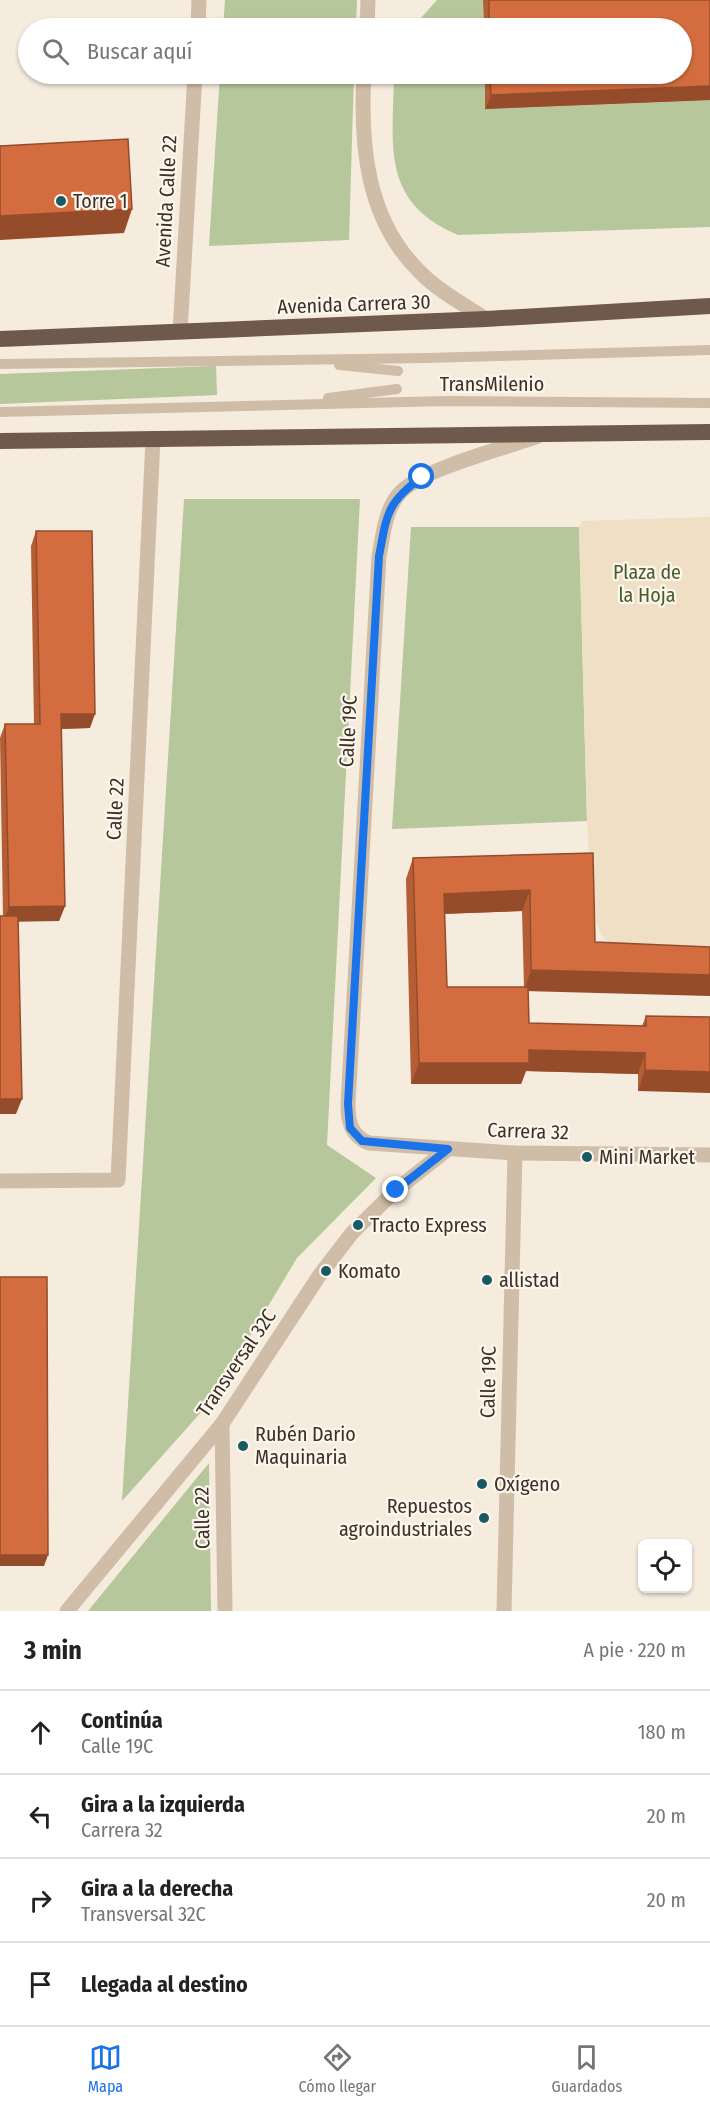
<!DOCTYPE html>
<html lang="es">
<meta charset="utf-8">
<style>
body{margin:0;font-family:"Fira Sans Condensed",sans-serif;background:#f6f6f6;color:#222}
.controls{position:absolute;right:18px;bottom:18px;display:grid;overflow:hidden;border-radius:9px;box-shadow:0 2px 4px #0004}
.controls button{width:54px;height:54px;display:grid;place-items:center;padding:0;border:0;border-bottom:2px solid #e0e0e0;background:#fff;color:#222;font:30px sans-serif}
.stop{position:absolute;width:18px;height:18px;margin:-14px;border:4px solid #1a73e8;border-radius:50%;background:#fff}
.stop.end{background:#1a73e8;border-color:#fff;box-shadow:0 2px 6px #0008}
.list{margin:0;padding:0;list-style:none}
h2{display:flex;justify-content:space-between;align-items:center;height:78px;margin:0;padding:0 24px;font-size:26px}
h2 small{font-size:20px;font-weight:400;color:#767676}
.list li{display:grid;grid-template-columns:39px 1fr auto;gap:18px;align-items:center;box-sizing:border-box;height:84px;padding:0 24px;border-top:2px solid #e0e0e0}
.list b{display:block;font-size:22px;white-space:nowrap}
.list p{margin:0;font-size:20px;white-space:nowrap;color:#767676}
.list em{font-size:20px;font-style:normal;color:#767676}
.icon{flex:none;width:33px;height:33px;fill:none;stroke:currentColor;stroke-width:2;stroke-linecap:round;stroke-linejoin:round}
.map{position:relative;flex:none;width:710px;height:1611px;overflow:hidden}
.search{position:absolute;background:#fff;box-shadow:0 2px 4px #0004;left:18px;right:18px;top:18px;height:66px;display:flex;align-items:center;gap:15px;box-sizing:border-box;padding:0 21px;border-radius:33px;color:#767676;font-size:22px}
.sheet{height:414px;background:#fff}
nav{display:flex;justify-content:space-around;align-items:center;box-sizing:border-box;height:84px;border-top:2px solid #e0e0e0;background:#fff;font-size:16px;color:#767676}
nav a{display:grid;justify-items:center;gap:3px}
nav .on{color:#1a73e8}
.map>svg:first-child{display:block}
</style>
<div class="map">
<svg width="710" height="1611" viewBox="0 0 710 1611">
<rect width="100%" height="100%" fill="#f5ecde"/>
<!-- green -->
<g fill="#b6c79c">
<polygon points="225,0 357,0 356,28 223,28"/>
<polygon points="437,0 483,0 484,28 412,28"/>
<polygon points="220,74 354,74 349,240 209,246"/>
<path d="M394 74H485L486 109 710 100V227L458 235C380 202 393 145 394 74Z"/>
<polygon points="216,366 217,395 0,404 0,374"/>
<polygon points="184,499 360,499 327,1145 376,1178 297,1258 211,1401 122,1501"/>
<polygon points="411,527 579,527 587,821 392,829"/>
<polygon points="209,1463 211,1611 88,1611"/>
</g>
<!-- plaza -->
<polygon fill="#efdfc4" points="710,517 710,952 621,954 602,936 592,912 587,821 579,527 582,521"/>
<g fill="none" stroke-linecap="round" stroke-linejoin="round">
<!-- service -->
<g stroke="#d0bda8" stroke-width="10">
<polyline points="0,364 426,358 710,350"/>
<polyline points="339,365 398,371"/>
<polyline points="328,398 397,389"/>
<polyline points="0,412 448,401 710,403"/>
</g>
<!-- minor -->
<g stroke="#d0bda8" stroke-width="15">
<path d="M536 437C504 448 419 470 399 494 385 510 383 536 379 556L348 1104C348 1122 351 1136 369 1143L515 1153 710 1155"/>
<polyline points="0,1181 118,1180 153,439"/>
<polyline points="222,1424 225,1611"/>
<polyline points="67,1611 222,1424 319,1276 352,1233 396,1190 448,1149"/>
<polyline points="504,1611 515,1153"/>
</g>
<!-- tertiary -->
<g stroke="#d0bda8" stroke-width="15">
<polyline points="198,28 199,0"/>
<polyline points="367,28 368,0"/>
<path d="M364 74C360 143 366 219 419 271 438 291 463 304 486 319"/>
<polyline points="180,332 195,74"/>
</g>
<!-- trunk -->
<g stroke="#6e594c" stroke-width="16">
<polyline points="0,339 486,319 710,306"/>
<polyline points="0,441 710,432"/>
</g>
</g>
<!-- wall -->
<g fill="#b55d35" fill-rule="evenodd">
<polygon points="483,0 710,0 710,100 485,109 485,74 681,74 681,28 484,28"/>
<polygon points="36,531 90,728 61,729 65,906 59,921 18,921 16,1114 0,1114 0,916 3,916 0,738 5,724 34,724 31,546"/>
<path d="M593 853 528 991 529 1023 642 1026 646 1016 710 1017 638 1091V1074L526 1071 521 1084H411L406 879 413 858ZM522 911 524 987H447L444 914Z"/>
</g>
<!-- shaded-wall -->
<g fill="#944c2b">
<polygon points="710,86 710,100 485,109 491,95"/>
<polygon points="132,209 124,233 0,240 0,216"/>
<polygon points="61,714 95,714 90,728 55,729"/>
<polygon points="530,890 522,911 436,914 444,894"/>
<polygon points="65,906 59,921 3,922 9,907"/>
<polygon points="531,970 710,975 710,996 524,991"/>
<polygon points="529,1050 645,1053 638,1074 526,1071 521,1084 411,1084 419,1063"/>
<polygon points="645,1070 710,1072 710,1093 638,1091"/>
<polygon points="0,1099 22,1099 16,1114 0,1114"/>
<polygon points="0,1555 48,1555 44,1566 0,1566"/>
</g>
<!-- building -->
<g fill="#d36c3e" stroke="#944c2b" stroke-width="1.5">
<polygon points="489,0 710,0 710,86 491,95 490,74 681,74 681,28 489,28"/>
<polygon points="128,139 132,209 0,216 0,146"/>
<polygon points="36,531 92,531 95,714 61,714 65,906 9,907 5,724 40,724"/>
<polygon points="593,853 595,942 710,947 710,975 531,970 530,890 444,894 447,987 528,987 529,1023 646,1026 646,1016 710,1017 710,1072 645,1070 645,1053 529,1050 529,1063 419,1063 413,858"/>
<polygon points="0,916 18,916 22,1099 0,1099"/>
<polygon points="0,1277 47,1277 48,1555 0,1555"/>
</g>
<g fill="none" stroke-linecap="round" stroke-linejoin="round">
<!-- route -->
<path stroke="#1a73e8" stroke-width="8" d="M396 1190 448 1149 362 1141 350 1128 348 1104 379 556C387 515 386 503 422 477"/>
</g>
<!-- markers -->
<g fill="#195963" stroke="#fcf6ec" stroke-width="2">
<circle cx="61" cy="201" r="6"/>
<circle cx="587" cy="1157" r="6"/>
<circle cx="358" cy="1225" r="6"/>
<circle cx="326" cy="1271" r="6"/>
<circle cx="487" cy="1280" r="6"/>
<circle cx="243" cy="1446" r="6"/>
<circle cx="482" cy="1484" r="6"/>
<circle cx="484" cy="1518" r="6"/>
</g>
<g text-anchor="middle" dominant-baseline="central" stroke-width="4.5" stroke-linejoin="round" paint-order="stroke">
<!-- poi labels -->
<g font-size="20" fill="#3c3029" stroke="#fcf6ec" text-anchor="start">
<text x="73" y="201">Torre 1</text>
<text x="599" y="1157">Mini Market</text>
<text x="370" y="1225">Tracto Express</text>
<text x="338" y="1271">Komato</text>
<text x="499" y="1280">allistad</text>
<text x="255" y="1434">Rubén Dario<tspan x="255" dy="23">Maquinaria</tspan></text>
<text x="494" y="1484">Oxígeno</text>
<text x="472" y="1506" text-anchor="end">Repuestos<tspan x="472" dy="23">agroindustriales</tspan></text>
</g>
<!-- street labels -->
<g font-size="20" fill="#3c3029" stroke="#fcf6ec">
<text transform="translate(166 201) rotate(-87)">Avenida Calle 22</text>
<text transform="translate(354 304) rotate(-2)">Avenida Carrera 30</text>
<text x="492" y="384">TransMilenio</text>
<text transform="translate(348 731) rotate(-87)">Calle 19C</text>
<text transform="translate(115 809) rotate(-87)">Calle 22</text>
<text transform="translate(528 1131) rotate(2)">Carrera 32</text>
<text transform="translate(236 1363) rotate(-56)">Transversal 32C</text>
<text transform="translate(488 1382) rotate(-89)">Calle 19C</text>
<text transform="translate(202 1518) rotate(-91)">Calle 22</text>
</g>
<!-- park labels -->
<g font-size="20" fill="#475d2a" stroke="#fcf6ec">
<text x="647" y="572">Plaza de<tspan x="647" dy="23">la Hoja</tspan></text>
</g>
</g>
</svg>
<div class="controls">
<button><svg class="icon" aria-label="locate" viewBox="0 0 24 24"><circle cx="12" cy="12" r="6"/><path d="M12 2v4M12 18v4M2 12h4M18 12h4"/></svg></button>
</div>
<div class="stop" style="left:422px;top:477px"></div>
<div class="stop end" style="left:396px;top:1190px"></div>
<div class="search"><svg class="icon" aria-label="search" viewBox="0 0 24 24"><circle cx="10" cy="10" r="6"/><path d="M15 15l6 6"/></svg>Buscar aquí</div>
</div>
<section class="sheet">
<h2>3 min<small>A pie · 220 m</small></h2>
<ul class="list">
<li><svg class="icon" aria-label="ahead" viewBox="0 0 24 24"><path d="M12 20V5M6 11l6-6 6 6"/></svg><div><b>Continúa</b><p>Calle 19C</p></div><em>180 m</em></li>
<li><svg class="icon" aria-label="left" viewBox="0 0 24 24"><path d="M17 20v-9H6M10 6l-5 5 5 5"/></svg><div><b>Gira a la izquierda</b><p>Carrera 32</p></div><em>20 m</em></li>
<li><svg class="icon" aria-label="right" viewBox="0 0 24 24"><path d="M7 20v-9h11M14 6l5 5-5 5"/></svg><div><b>Gira a la derecha</b><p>Transversal 32C</p></div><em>20 m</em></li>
<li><svg class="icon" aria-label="arrive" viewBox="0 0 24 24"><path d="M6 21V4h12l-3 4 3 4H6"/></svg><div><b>Llegada al destino</b></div></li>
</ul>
</section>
<nav>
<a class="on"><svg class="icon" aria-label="map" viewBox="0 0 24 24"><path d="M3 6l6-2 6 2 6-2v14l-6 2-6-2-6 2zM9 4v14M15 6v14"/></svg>Mapa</a>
<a><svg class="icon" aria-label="directions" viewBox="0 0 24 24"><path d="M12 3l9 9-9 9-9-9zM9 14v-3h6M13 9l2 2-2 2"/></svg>Cómo llegar</a>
<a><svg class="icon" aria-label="saved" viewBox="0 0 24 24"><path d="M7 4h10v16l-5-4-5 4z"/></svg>Guardados</a>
</nav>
